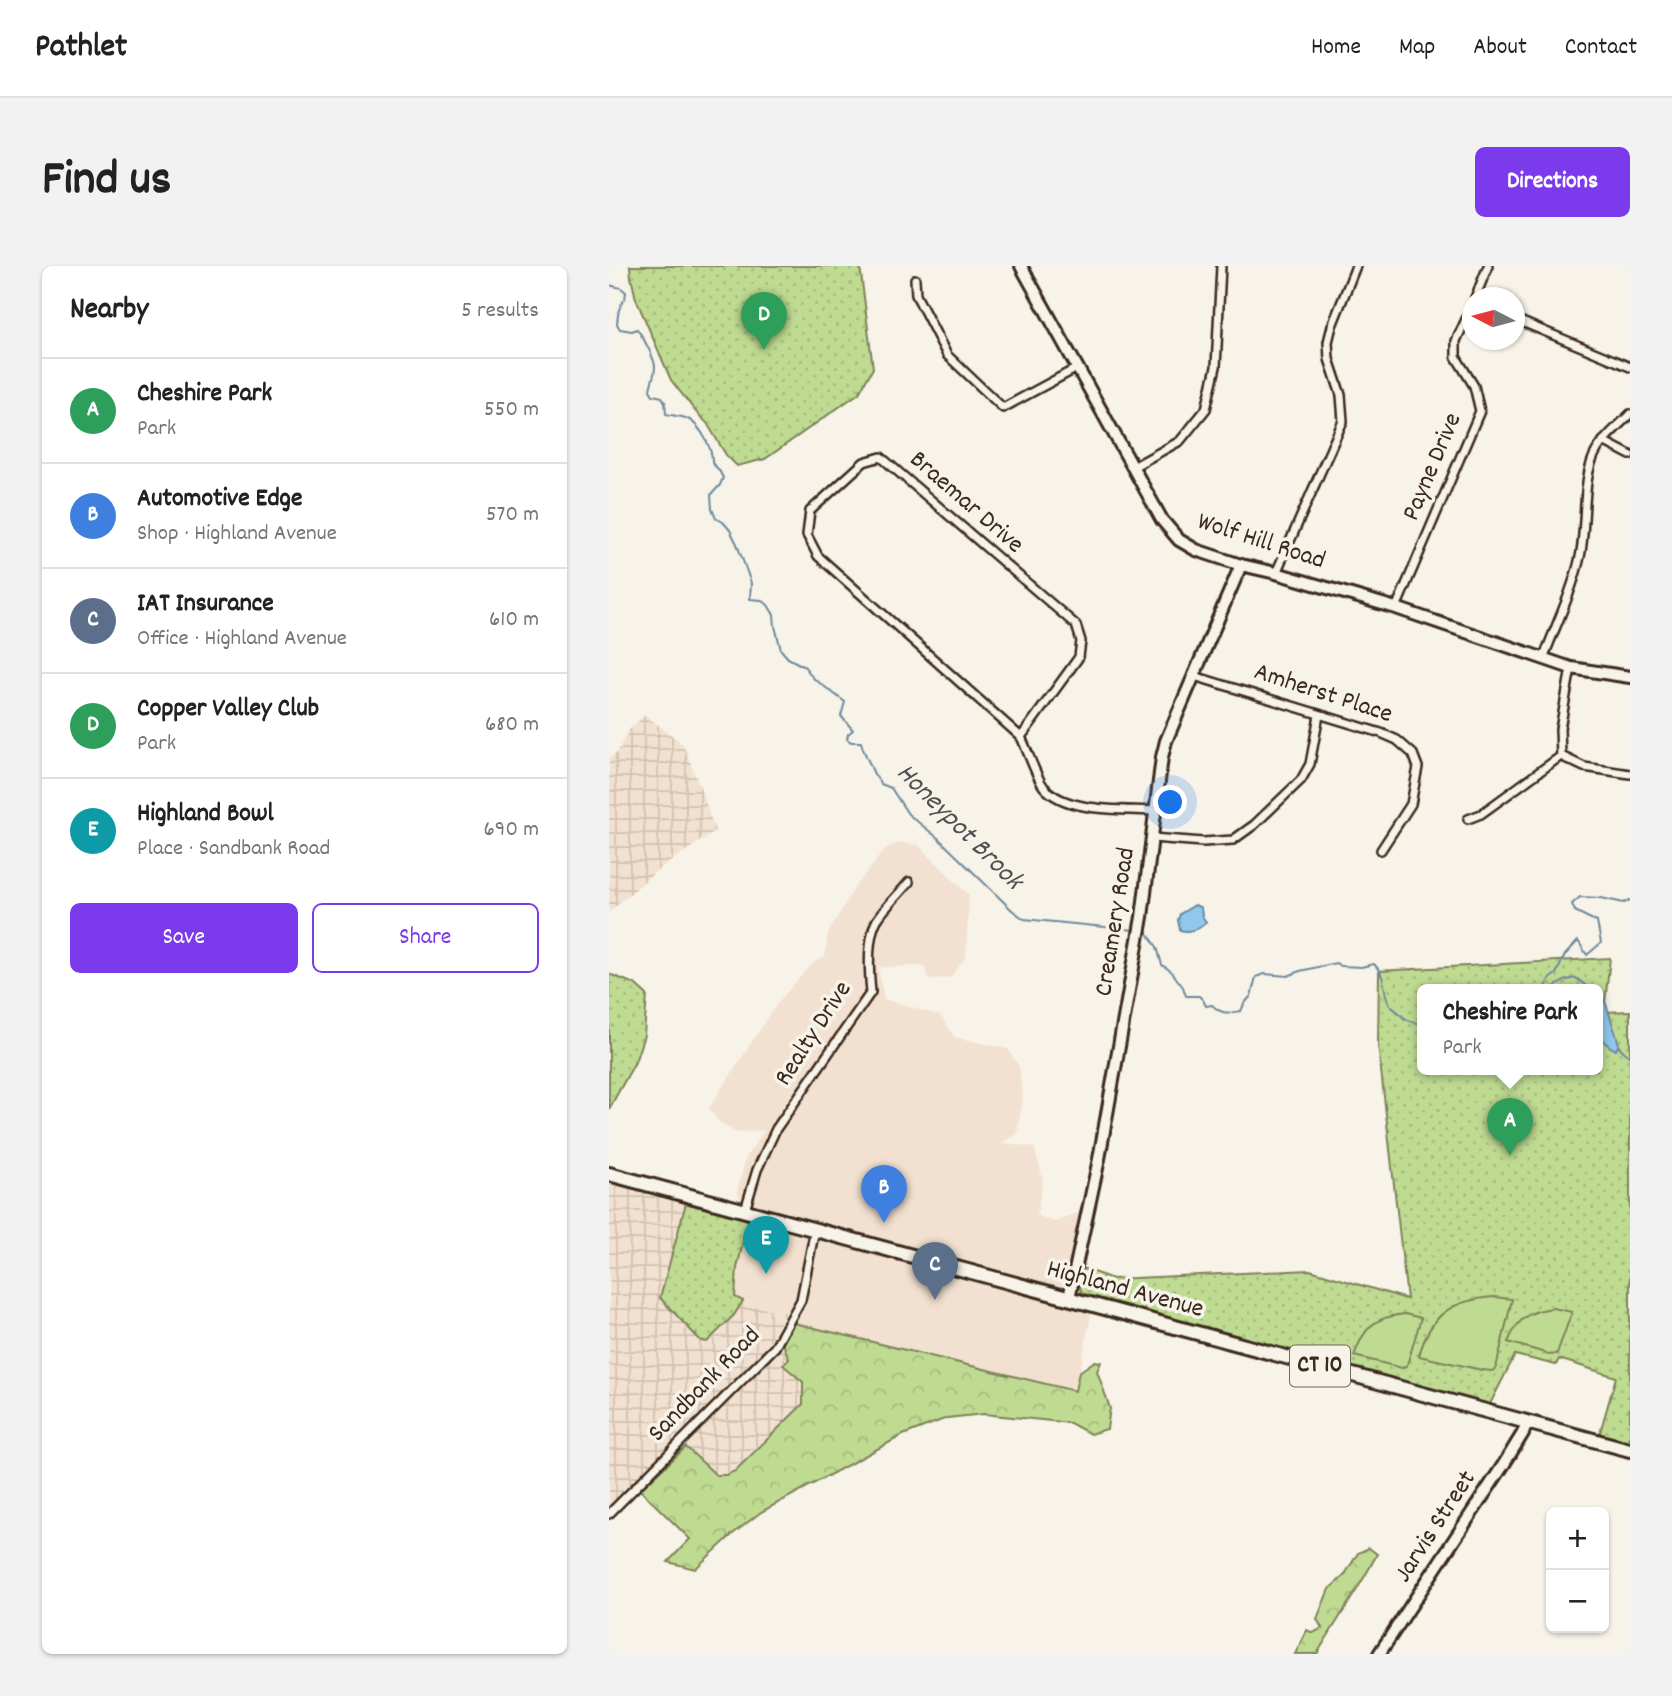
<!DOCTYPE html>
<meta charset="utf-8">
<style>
body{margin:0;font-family:Dekko,sans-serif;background:#f2f2f2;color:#222}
.controls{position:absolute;right:21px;bottom:21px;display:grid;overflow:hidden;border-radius:10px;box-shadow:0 2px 5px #0004}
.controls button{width:63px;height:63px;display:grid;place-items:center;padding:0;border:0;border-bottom:2px solid #e0e0e0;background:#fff;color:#222;font:35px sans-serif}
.compass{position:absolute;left:853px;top:21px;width:63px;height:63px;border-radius:50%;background:#fff;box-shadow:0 2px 5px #0004;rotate:276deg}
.you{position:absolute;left:562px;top:537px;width:24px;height:24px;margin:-18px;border:5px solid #fff;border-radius:50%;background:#1a73e8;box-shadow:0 0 0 10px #1a73e833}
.badge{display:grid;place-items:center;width:46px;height:46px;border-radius:50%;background:#7c3aed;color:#fff;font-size:23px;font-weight:700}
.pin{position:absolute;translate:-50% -58px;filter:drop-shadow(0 2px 4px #0008)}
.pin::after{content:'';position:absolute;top:37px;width:24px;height:21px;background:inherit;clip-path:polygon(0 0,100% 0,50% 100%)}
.popup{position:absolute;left:808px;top:718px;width:186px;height:91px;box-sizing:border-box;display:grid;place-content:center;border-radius:10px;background:#fff;filter:drop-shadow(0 2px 5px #0005);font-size:23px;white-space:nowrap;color:#767676}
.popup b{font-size:26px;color:#222}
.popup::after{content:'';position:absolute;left:50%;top:100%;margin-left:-14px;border:14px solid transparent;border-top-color:#fff}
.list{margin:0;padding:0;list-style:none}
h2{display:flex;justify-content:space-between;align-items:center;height:91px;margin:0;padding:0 28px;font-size:30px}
h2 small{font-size:23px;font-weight:400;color:#767676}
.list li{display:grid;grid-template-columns:46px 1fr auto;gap:21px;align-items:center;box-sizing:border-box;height:105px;padding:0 28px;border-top:2px solid #e0e0e0}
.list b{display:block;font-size:26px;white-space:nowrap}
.list p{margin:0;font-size:23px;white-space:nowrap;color:#767676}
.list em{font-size:23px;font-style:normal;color:#767676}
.actions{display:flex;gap:14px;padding:21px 28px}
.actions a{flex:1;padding:16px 0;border:2px solid #7c3aed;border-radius:10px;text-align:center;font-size:24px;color:#7c3aed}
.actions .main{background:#7c3aed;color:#fff}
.map{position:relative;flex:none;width:1021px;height:1388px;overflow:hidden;border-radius:10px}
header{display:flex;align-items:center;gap:42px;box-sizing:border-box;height:98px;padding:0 35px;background:#fff;border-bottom:2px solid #e0e0e0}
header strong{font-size:33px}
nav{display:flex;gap:38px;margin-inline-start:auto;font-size:24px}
.intro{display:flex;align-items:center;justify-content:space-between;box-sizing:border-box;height:168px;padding:0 42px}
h1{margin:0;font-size:49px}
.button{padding:18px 32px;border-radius:10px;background:#7c3aed;color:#fff;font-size:24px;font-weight:700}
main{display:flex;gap:42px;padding:0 42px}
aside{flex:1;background:#fff;border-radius:10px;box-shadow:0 2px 5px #0004}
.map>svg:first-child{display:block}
</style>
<header>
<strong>Pathlet</strong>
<nav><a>Home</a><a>Map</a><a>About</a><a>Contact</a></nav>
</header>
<div class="intro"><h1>Find us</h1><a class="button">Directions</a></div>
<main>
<aside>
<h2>Nearby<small>5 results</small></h2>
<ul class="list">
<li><span class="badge" style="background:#2e9e5b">A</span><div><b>Cheshire Park</b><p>Park</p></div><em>550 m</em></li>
<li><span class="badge" style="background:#3f7fe0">B</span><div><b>Automotive Edge</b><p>Shop · Highland Avenue</p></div><em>570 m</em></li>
<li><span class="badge" style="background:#5c6f8a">C</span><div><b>IAT Insurance</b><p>Office · Highland Avenue</p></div><em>610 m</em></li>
<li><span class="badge" style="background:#2e9e5b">D</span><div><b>Copper Valley Club</b><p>Park</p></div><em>680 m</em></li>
<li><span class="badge" style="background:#0f9aa8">E</span><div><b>Highland Bowl</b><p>Place · Sandbank Road</p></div><em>690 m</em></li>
</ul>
<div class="actions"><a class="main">Save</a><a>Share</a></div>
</aside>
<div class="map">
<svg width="1021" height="1388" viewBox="0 0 1021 1388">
<defs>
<pattern id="industrial-grid" width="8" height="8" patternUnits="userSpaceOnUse" patternTransform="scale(1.75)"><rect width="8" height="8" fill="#f2e1d0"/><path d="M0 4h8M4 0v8" fill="none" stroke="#d0c1b2"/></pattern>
<pattern id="green-dots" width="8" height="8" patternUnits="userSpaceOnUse" patternTransform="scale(1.75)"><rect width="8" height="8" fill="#bfdb92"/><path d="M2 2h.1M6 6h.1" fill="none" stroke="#a5bc7d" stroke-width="1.8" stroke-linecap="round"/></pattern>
<pattern id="forest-crowns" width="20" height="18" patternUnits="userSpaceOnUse" patternTransform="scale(1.75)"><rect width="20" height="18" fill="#bfdb92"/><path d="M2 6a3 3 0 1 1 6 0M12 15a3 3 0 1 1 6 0" fill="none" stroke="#a5bc7d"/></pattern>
</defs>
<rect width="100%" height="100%" fill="#f7f3e8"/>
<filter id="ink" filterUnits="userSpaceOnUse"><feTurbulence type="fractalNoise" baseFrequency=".0143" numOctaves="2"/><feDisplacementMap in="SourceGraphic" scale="14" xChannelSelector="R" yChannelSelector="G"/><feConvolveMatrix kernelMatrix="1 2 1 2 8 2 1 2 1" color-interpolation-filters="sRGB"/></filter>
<g filter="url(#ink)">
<!-- built -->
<polygon fill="#f2e1d0" points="290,577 309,579 360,629 357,690 342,711 320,714 315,700 269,701 275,733 332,750 345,771 399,783 410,800 414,832 408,868 393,877 425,881 434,913 428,949 446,956 475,944 454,1020 483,1043 467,1125 328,1090 185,1057 191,1048 147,1041 126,1031 128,1002 140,952 128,926 137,891 155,865 126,866 109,855 100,842 169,736 204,697 216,691 219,667 246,621 277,582"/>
<!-- industrial -->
<g fill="url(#industrial-grid)">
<polygon points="36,449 74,478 91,521 106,565 46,606 0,646 0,492 7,488 20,464"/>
<polygon points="0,915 140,952 128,1002 126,1031 147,1041 177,1046 168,1066 154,1085 124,1117 0,1240"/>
<polygon points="174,1077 180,1093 194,1116 194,1138 126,1204 117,1209 107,1209 77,1181 78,1177 168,1087"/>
</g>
<!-- green -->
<g fill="url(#green-dots)" stroke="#7d8258" stroke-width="2" fill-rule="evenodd">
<polygon points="21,0 251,0 264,102 250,127 156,193 128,200 117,189 98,157 87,146 62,114 27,33 22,11"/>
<path d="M1001 692 995 746 1021 745V1178L990 1170 1007 1111 950 1093 947 1099 906 1089 881 1138 870 1137 478 1031C467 1023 471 1014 473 1002L504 1013 701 1004 798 1033 769 778 770 705ZM814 724H988V804H814Z"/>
<polygon points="0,708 26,718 38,729 35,769 26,796 0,843"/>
<polygon points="77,937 140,952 128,1002 126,1031 134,1035 125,1049 98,1076 92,1075 51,1032"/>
</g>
<!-- forest -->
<g fill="url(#forest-crowns)" stroke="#7d8258" stroke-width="2">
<polygon points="185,1057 466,1125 470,1106 486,1095 492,1096 488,1105 501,1142 498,1163 481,1168 461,1157 375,1148 338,1152 294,1169 152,1246 125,1267 86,1303 59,1296 81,1273 31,1224 77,1181 107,1209 117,1209 126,1205 194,1138 194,1116 174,1099 180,1093 174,1077"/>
<path d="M760 1282 768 1288C750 1323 728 1354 708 1388H686L698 1364 704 1367 713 1362 708 1353 720 1323 735 1310 749 1287Z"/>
</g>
<!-- pitch -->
<g fill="#bfdb92" stroke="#7d8258" stroke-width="2">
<path d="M885 1031 903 1033 887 1102 883 1105 873 1104 810 1090C821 1048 843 1034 885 1031Z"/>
<path d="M944 1042 963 1046 948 1087 943 1089 899 1076C909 1053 918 1045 944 1042Z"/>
<path d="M796 1048 812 1052 798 1099 793 1102 745 1090C755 1061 765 1051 796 1048Z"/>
</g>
<!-- water -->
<g fill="#90c7ee" stroke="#6e889b" stroke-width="2">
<path d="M586 639 592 642 593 650 597 656C591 663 580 667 571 664L569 654 571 648Z"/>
<path d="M989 734H994L996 735 1010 778 1007 784C985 775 988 754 989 734Z"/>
</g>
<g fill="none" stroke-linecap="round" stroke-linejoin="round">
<!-- stream -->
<g stroke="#6e889b" stroke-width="2">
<path d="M0 19 12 22 17 26 16 33C9 40 9 49 8 58L11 63 23 65 28 63C33 69 46 93 46 101 46 109 42 116 41 124L44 129 53 131 56 136 57 148C64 150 73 150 79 153 92 160 104 183 103 197L110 204 114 212 111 219 102 229 103 243 107 252 114 256 121 264 128 278 142 317 141 333 153 334 159 339 165 349 166 360 172 384 179 392 196 401 204 412 236 436 232 450 244 464 239 468 238 473 242 476H252L254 483 265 508 272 518 282 522 299 548 329 572 403 644 415 653 526 664"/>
<path d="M535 666H538L548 681 553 699 562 705 574 721 577 730H590L594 734 597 740 603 739C614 749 618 747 632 745L635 738 642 730 647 711 655 708 679 710 691 705 727 697 732 700 752 701 765 698C779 712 773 728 781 739 782 741 787 744 789 746 797 755 802 756 814 758"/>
<polyline points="936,724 940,713 947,708 956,689 969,675 978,689 992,677 988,656 966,645 963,638 971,631 992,632 1015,637 1021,634"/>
<polyline points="940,724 957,714 967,712 976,719 979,724"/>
<polyline points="1009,780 1021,791"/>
</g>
<!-- street casing -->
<g stroke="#3b2a1e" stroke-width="12">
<g id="street">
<polyline points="306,13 307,29 338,89 394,142 468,102"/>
<polyline points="866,32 879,0"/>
<polyline points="906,53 1021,101"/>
<polyline points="994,175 1021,189"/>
<polygon points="272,191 467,359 472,375 470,391 412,471 209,290 198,269 201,245 255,196"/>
<polyline points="524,201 571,175 597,143 607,101 612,0"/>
<polyline points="667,307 734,155 732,129 720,93 719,76 723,60 747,0"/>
<polyline points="787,342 871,145 865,120 847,91 847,75 864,38"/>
<path d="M934 393C947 359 963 326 971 291 978 260 972 209 988 184 996 170 1010 160 1021 148"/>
<polyline points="585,410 772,467 788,474 804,488 809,501 802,538 772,584"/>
<path d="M412 471C418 483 428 513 435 521 457 547 514 543 546 545"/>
<polyline points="952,490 951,463 962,402"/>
<polyline points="952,490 975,501 1021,508"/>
<polyline points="859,553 872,548 952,490"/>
<polyline points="543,572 594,576 624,574 645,559 692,514 701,498 710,449"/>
<path d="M136 944 148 904 167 863 262 726C260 706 258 672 268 654 276 641 290 628 300 616"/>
<polyline points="0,1248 166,1081 192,1034 206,963"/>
</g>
</g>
<!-- secondary casing -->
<g stroke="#3b2a1e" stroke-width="16">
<g id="secondary">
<polyline points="412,0 553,254 570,274 587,284 632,299 667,307 787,342 962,402 1021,411"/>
<polyline points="460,1032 490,893 533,651 553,491 557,475 632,299"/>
<polyline points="770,1388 895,1198 914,1167 918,1156"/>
</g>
</g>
<!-- highway casing -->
<g stroke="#3b2a1e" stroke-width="18">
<polyline id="highway" points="0,908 1021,1184"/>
</g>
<!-- street -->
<use href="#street" stroke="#f7f3e8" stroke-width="7"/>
<!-- secondary -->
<use href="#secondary" stroke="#f7f3e8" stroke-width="10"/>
<!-- highway -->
<use href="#highway" stroke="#f7f3e8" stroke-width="12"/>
</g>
</g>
<g text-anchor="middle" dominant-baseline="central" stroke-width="7" stroke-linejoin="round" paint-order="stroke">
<!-- shield labels -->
<rect fill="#f7f3e8" stroke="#73665b" stroke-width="2" x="681" y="1079.5" width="60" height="41" rx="5"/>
<g font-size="24" font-weight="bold" fill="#3b2a1e">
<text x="711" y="1100">CT 10</text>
</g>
<!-- street labels -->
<g font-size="26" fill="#3b2a1e" stroke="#f7f3e8">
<text transform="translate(824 201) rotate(-67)">Payne Drive</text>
<text transform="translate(357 237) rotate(41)">Braemar Drive</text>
<text transform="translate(652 276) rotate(18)">Wolf Hill Road</text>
<text transform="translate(714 428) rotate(18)">Amherst Place</text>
<text transform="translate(507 656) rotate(-81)">Creamery Road</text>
<text transform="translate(205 768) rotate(-57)">Realty Drive</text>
<text transform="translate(516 1024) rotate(15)">Highland Avenue</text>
<text transform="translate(96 1119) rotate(-46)">Sandbank Road</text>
<text transform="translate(827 1261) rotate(-57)">Jarvis Street</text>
</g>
<!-- water labels -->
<g font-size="28" font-style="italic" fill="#505152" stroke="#f7f3e8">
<text transform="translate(349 562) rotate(45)">Honeypot Brook</text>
</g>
</g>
</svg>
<div class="controls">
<button>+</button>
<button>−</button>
</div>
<svg class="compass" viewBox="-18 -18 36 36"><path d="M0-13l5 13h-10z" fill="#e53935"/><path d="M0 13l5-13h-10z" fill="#767676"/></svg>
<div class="you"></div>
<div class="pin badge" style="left:901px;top:890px;background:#2e9e5b">A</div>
<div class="popup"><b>Cheshire Park</b>Park</div>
<div class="pin badge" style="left:275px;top:957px;background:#3f7fe0">B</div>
<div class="pin badge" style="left:326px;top:1034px;background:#5c6f8a">C</div>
<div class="pin badge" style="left:155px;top:84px;background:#2e9e5b">D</div>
<div class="pin badge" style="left:157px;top:1008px;background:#0f9aa8">E</div>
</div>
</main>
